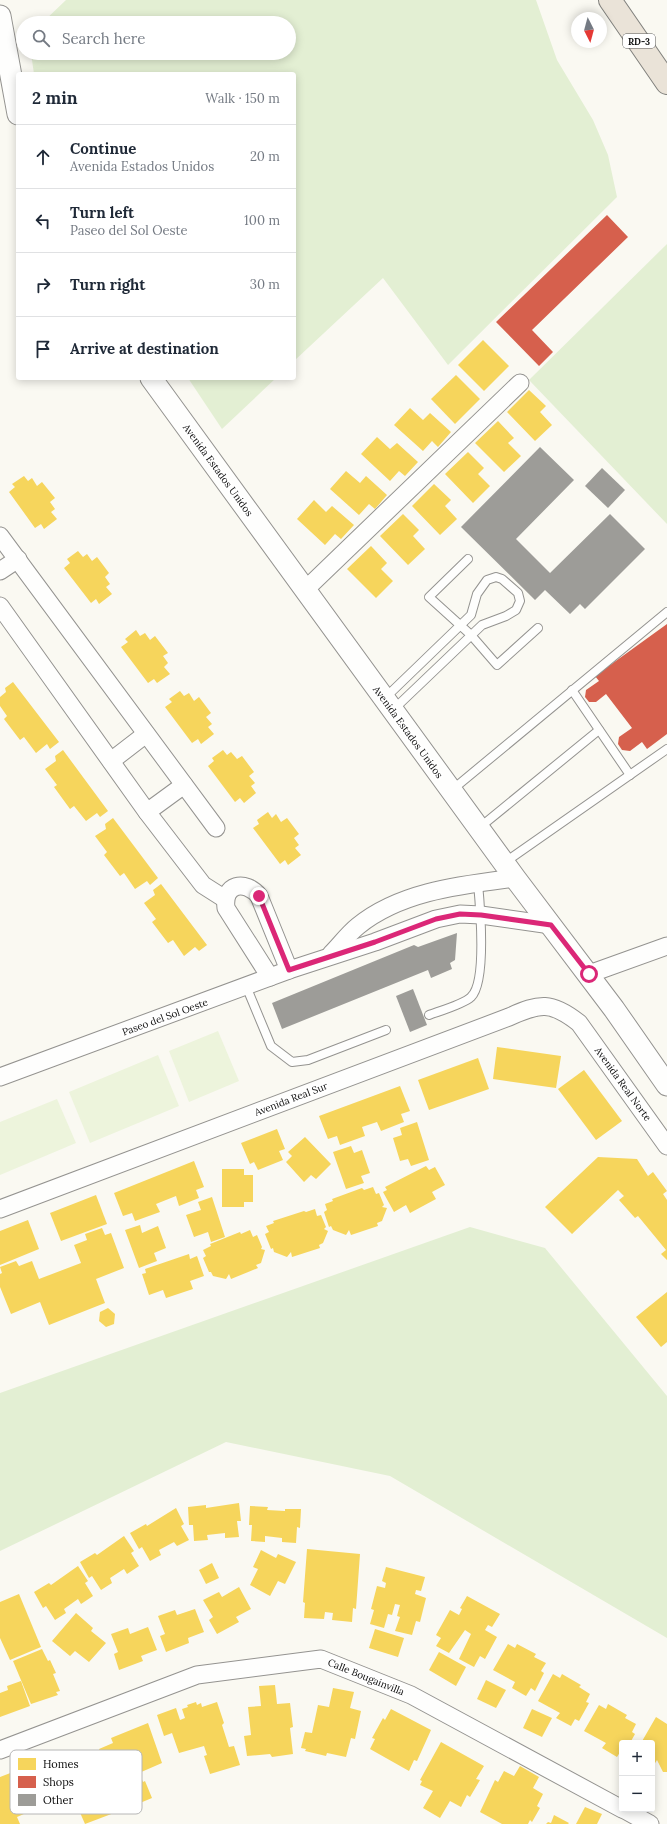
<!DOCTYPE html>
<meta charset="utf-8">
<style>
body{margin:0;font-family:Lora,serif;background:#f2f2f3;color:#1f2937}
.controls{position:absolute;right:12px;bottom:12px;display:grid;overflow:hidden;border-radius:4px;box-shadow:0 2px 10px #0003}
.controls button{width:36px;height:36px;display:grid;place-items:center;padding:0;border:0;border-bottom:1px solid #e0e1e3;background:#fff;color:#1f2937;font:20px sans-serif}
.compass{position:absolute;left:571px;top:12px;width:36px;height:36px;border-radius:50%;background:#fff;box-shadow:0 2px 10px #0003;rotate:174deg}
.stop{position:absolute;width:12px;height:12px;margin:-9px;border:3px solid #db2777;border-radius:50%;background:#fff}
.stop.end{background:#db2777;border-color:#fff;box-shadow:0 1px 4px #0008}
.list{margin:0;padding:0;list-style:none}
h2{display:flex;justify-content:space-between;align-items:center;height:52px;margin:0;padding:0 16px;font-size:17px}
h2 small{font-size:13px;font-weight:400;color:#747a83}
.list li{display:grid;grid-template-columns:26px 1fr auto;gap:12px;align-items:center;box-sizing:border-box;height:64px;padding:0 16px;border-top:1px solid #e0e1e3}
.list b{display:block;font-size:15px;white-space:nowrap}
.list p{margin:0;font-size:13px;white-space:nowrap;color:#747a83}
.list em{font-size:13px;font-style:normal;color:#747a83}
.icon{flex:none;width:22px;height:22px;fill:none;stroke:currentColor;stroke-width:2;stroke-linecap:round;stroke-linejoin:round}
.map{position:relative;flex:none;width:667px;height:1824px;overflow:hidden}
.search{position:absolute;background:#fff;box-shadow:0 2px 10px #0003;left:16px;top:16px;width:280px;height:44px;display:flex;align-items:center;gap:10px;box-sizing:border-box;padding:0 14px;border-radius:22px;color:#747a83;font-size:15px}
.panel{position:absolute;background:#fff;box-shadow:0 2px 10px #0003;left:16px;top:72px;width:280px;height:308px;border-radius:4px}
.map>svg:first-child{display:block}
</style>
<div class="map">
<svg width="667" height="1824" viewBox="0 0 667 1824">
<rect width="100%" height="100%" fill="#faf9f2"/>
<!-- green -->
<g fill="#e3efd3">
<polygon points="66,0 536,0 557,60 593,120 608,155 617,197 448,365 383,278 294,361 294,74 34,74 31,53 289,53 289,23 42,23"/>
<polygon points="667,244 667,524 529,380"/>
<polygon points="188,378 276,378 222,429"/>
<polygon points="470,1227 545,1248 667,1396 667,1638 390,1476 226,1442 0,1551 0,1393"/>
</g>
<!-- pitch -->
<g fill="#edf4dc">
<polygon points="218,1031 239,1081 189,1102 169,1051"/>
<polygon points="158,1055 179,1106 90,1143 69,1092"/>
<polygon points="57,1099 76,1143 0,1175 0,1122"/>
</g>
<!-- homes -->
<g fill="#f6d55c">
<polygon points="483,340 509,366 484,391 458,365"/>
<polygon points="456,375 480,399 455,424 431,399"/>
<polygon points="529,390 546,406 540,412 552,425 535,441 507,412"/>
<polygon points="410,408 423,420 430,413 451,432 438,447 432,441 423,451 394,425"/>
<polygon points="498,421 514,438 508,443 521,456 504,472 475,443"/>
<polygon points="377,437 390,449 397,443 418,462 405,476 399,471 390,481 361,454"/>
<polygon points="468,452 484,468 478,474 490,486 473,503 445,474"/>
<polygon points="346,471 360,483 366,476 387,495 375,509 369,504 359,515 330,489"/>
<polygon points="24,476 28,481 32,478 37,486 42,482 55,498 50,502 55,509 51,512 57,519 44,529 41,524 35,528 9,492 15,487 12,484"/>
<polygon points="434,484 451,500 445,506 457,519 440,535 412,506"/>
<polygon points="314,500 326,512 332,506 354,525 341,539 335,534 325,545 297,519"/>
<polygon points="403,514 419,530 413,536 425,549 408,565 380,536"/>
<polygon points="371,546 387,563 381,569 393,581 376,598 347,569"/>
<polygon points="78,551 83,557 87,554 92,561 97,557 109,573 105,577 110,584 106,587 112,594 99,604 96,599 91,603 64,568 70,563 67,559"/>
<polygon points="136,630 140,636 145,633 150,640 155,636 168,653 163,656 168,663 164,667 170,674 157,683 154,679 148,683 121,647 128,642 125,639"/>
<polygon points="13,682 59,742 50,749 47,744 36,753 24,737 20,740 4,719 7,716 0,706 0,697 6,692 5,688"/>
<polygon points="180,691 184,696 189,693 194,701 199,697 211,713 206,717 212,724 208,727 214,734 201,744 198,739 192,743 165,707 172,702 169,699"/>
<polygon points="63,750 108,811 100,817 97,813 86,821 74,806 70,809 54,787 57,785 45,769 56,761 55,756"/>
<polygon points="223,750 227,755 231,752 237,759 242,756 254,772 249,776 255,783 251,786 256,793 244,803 240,798 235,802 208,766 214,761 212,758"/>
<polygon points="268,812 272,818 276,814 281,822 287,818 299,834 294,838 299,845 295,848 301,855 288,865 285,860 280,864 253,828 259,824 257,820"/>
<polygon points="113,818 158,878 150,885 147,881 135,889 124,873 120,876 104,855 107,852 95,836 106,829 105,824"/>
<polygon points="161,884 207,945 199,951 195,947 184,956 173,940 168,943 152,922 156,919 144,903 155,895 153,890"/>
<polygon points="497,1047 561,1056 556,1088 493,1079"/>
<polygon points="478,1058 489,1089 429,1110 418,1080"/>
<polygon points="584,1070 622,1121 596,1140 558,1089"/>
<polygon points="400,1086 410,1111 401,1114 404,1122 381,1131 377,1122 362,1127 365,1136 340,1145 337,1136 328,1139 319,1116"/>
<polygon points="417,1122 429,1160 411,1166 408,1159 400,1161 393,1138 402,1135 400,1128"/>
<polygon points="277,1129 285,1149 279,1151 283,1160 258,1170 254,1162 250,1164 241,1143"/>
<polygon points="305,1137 331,1164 316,1179 311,1175 304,1182 286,1162 292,1156 288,1152"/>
<polygon points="351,1146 354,1153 362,1150 370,1173 361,1176 364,1183 346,1189 333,1152"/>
<polygon points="598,1157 637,1159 648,1176 653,1172 667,1191 663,1194 667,1200 667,1260 661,1254 666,1250 638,1216 635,1218 619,1200 624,1196 618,1190 572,1234 545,1207"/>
<polygon points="194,1161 204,1187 196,1190 199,1198 179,1206 176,1196 156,1204 160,1212 135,1221 132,1213 123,1216 114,1193"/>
<polygon points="426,1166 429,1170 435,1167 445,1185 432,1192 436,1199 410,1213 406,1205 394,1212 383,1192 387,1190 385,1187"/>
<polygon points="222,1169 244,1169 244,1175 253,1175 253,1202 244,1202 244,1207 222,1207"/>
<polygon points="373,1187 376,1194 379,1193 384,1205 382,1207 387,1208 382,1221 377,1223 378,1226 351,1235 349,1230 346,1235 333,1230 331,1226 329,1227 324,1212 327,1210 325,1204 333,1201 332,1199 362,1188 364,1190"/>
<polygon points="96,1195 107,1224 61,1241 50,1213"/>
<polygon points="212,1197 225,1237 211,1242 208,1232 194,1237 186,1215 201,1210 198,1202"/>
<polygon points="315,1209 317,1216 321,1215 326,1227 324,1229 328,1231 323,1243 319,1245 320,1248 292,1257 291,1252 287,1257 274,1252 273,1248 271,1249 265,1234 269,1232 266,1226 274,1223 273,1221 304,1211 306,1212"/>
<polygon points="28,1220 39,1249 0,1265 0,1231"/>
<polygon points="140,1225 142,1233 158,1226 166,1248 154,1253 157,1261 139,1268 125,1230"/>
<polygon points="102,1228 105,1235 111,1233 124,1268 96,1279 105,1303 49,1325 40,1302 11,1314 0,1287 0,1274 2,1273 0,1267 16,1261 19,1266 32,1261 39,1279 81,1263 74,1245 87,1240 85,1234"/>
<polygon points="250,1230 253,1237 257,1235 262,1247 261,1249 265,1250 261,1263 256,1265 258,1268 231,1279 229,1274 226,1279 213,1276 211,1272 209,1272 203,1258 206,1256 203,1250 211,1246 210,1244 240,1232 241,1234"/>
<polygon points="189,1254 190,1259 197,1256 204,1276 190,1281 193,1289 166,1298 163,1290 149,1295 142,1274 146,1273 145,1269"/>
<polygon points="667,1292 667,1342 661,1347 636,1317"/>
<polygon points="108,1308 115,1314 114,1324 106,1327 99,1321 100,1312"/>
<polygon points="239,1503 241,1521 237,1521 239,1537 225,1538 225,1533 207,1535 208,1540 194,1541 193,1525 189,1525 188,1507 206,1505 206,1508"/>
<polygon points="250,1506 268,1507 267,1510 285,1511 285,1509 301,1509 300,1528 297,1527 296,1543 282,1542 282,1538 265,1536 265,1542 251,1541 252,1525 249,1525"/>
<polygon points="176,1508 184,1524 181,1526 189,1540 177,1546 174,1542 159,1550 161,1555 150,1561 142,1547 139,1549 130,1533 146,1524 147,1526"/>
<polygon points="124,1536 134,1551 131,1553 139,1566 127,1574 124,1569 110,1578 112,1583 101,1590 92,1576 89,1578 80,1562 95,1553 97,1555"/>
<polygon points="307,1549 360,1554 356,1609 353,1608 352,1622 332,1620 333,1613 325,1612 324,1619 304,1618 305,1603 303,1602"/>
<polygon points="261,1550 276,1558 278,1554 296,1562 285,1584 278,1581 270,1596 250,1585 258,1569 253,1567"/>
<polygon points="212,1563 219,1578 206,1584 199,1570"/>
<polygon points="78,1566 88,1581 85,1583 93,1596 81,1604 78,1599 64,1609 66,1613 55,1620 46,1606 43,1608 34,1592 49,1583 51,1585"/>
<polygon points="386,1567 425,1577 421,1591 416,1590 415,1594 426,1598 420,1622 416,1621 412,1635 395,1631 400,1617 397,1616 400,1605 395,1604 392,1615 388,1614 384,1628 370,1624 374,1610 371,1609 377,1586 385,1588 386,1583 382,1581"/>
<polygon points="239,1587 251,1609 236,1617 239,1622 217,1634 209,1620 213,1617 203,1600 219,1592 222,1597"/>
<polygon points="19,1594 41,1647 10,1660 0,1638 0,1602"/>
<polygon points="467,1596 500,1614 492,1627 488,1625 485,1630 497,1637 485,1659 480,1656 474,1667 459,1659 471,1634 465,1630 449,1653 436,1646 441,1638 436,1635 450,1610 459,1615 462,1609 460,1608"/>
<polygon points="195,1609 204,1632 188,1638 189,1643 166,1652 160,1636 165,1634 158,1616 175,1610 177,1615"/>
<polygon points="76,1613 93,1628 91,1631 106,1643 89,1662 75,1651 70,1656 52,1641"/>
<polygon points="148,1627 157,1650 141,1656 143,1661 119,1670 114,1654 118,1652 111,1634 128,1628 130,1634"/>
<polygon points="375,1629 404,1638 398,1657 369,1648"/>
<polygon points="508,1644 515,1648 517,1644 536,1654 534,1657 546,1663 541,1671 544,1673 535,1691 531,1688 526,1696 512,1688 515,1682 493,1670"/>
<polygon points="42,1649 48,1661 50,1660 56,1673 53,1674 60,1691 56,1692 58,1695 31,1704 13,1661"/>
<polygon points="439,1652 466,1667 456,1686 429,1670"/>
<polygon points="553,1674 560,1678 562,1674 581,1685 579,1687 590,1694 586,1702 589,1703 579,1721 575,1719 571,1726 556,1718 560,1713 538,1701"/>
<polygon points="486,1680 506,1690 496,1708 477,1699"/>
<polygon points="21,1681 30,1706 0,1717 0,1693 8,1690 7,1686"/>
<polygon points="275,1685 277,1704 290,1703 293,1727 290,1728 293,1754 272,1757 270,1754 247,1756 244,1736 251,1735 248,1707 261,1706 259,1686"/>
<polygon points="333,1688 354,1692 350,1708 361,1711 355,1739 351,1738 346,1757 327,1753 326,1756 305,1751 306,1749 301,1748 305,1732 312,1733 318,1705 329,1707"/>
<polygon points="196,1702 197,1705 201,1703 202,1707 217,1702 224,1723 222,1725 229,1747 234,1746 240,1765 210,1774 204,1756 207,1755 204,1746 179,1753 172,1733 164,1736 157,1715 176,1708 180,1720 185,1718 182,1709 188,1707 187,1705"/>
<polygon points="608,1704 627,1715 625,1718 636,1724 632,1732 635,1734 630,1743 622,1743 622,1749 617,1757 602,1748 606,1743 584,1731 599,1705 606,1709"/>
<polygon points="391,1709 431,1730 417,1761 414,1760 409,1771 370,1749 375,1739 372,1738 383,1718 385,1720"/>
<polygon points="532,1709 552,1718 542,1737 523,1728"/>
<polygon points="656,1717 667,1724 667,1772 663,1772 657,1760 652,1768 652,1743 641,1743"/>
<polygon points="148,1723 162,1763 139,1773 143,1782 145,1781 152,1798 123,1810 115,1791 121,1789 112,1769 108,1771 99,1749 113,1743 111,1738"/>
<polygon points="441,1742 484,1766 476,1779 480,1780 470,1797 467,1795 461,1807 450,1801 440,1818 423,1808 433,1791 420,1785 422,1781 420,1780"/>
<polygon points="88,1752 98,1775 93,1776 101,1796 107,1794 114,1813 85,1824 78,1808 81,1807 77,1797 54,1807 35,1768 72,1753 74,1758"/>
<polygon points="520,1766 539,1777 533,1788 543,1794 537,1806 540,1808 532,1822 530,1820 528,1824 502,1824 480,1812 495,1780 498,1782 504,1771 514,1776"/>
<polygon points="26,1767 40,1807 17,1817 20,1824 0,1824 0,1777"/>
<polygon points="585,1807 602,1814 597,1824 576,1824"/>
<polygon points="554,1815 569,1823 568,1824 546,1824 548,1822 551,1823"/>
</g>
<!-- shops -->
<g fill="#d6604d">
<polygon points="607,215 628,237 532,330 553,352 539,366 496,322"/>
<polygon points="667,624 667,734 647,749 642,742 630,751 622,750 618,744 619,737 632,728 606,694 596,702 589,702 585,697 586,690 599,681 595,676"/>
</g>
<!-- building -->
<g fill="#9d9c98">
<polygon points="540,447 574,480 516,539 550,573 610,514 645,549 585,609 580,604 570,614 545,590 535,600 461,527"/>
<polygon points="602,468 625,490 608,508 585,486"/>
<polygon points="457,933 455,960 450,963 452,969 431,978 428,970 282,1029 272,1003 414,945 418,947"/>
<polygon points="413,989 427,1025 410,1032 396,996"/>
</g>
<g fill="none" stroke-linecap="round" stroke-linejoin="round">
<!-- service casing -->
<g stroke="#949390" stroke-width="10">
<g id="service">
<polyline points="468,559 429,597 471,635 497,665 538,628"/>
<polyline points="572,690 630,775"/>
<polyline points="385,698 471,615 477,594 487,580 496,577 502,579 518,593 520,601 516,610 506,616 482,625 393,710"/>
<polyline points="452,790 667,612"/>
<polyline points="479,828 599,730"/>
<polyline points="504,863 667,749"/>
<polyline points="246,986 271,1046 292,1062 308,1060 386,1030"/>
<path d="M429 1015C440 1011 464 1004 471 997 487 982 480 905 478 883"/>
</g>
</g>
<!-- minor casing -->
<g stroke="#949390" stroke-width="19">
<g id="minor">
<polyline points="0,536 216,828"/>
<polyline points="0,571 18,559"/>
<polyline points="305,590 520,383"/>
<polyline points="0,606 147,812 203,885 225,899"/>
<polyline points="111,761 146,734"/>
<polyline points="147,812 184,785"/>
<path d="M331 954C340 945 348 934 358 926 401 891 462 885 515 878"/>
<polyline points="589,974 667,946"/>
<path d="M270 977 226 908C223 884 245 879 259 896L289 970"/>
<polyline points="0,1077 289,970 375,942 436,919 460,914 481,915 551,925"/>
<path d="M0 1209 509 1017C540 1003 551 1001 579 1023L667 1146"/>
<polyline points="0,1750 197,1675 321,1659 411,1695 622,1809"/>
<polyline points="623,1809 650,1824"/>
</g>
</g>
<!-- tertiary casing -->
<g stroke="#949390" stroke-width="23">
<g id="tertiary">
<polyline points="0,16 18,114"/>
<polyline points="151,378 515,878 614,1009 667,1085"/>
</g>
</g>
<!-- trunk casing -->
<g stroke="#81817d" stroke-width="24">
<polyline id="trunk" points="610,0 667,83"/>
</g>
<!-- service -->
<use href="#service" stroke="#fefefd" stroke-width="8"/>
<!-- minor -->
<use href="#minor" stroke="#fefefd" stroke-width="17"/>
<!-- tertiary -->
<use href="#tertiary" stroke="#fefefd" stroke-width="21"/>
<!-- trunk -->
<use href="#trunk" stroke="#eae3d8" stroke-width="22"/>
</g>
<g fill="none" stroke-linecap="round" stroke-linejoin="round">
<!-- route -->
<polyline stroke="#db2777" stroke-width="5" points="259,896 289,970 375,942 436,919 460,914 481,915 551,925 589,974"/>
</g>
<g text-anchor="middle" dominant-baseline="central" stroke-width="4" stroke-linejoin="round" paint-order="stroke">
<!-- shield labels -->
<rect fill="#fff" stroke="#565656" stroke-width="1" x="623" y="34" width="32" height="14" rx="3"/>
<g font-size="9" font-weight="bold" fill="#0d0d0d">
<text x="639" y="41">RD-3</text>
</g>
<!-- street labels -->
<g font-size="10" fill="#0d0d0d" stroke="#fff">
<text transform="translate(218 470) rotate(54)">Avenida Estados Unidos</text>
<text transform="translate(408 732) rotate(54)">Avenida Estados Unidos</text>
<text transform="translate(165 1017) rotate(-20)">Paseo del Sol Oeste</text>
<text transform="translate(623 1084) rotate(54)">Avenida Real Norte</text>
<text transform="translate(291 1099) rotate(-21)">Avenida Real Sur</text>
<text transform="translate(366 1677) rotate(22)">Calle Bougainvilla</text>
</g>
</g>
<!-- legend -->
<rect x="10" y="1750" width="132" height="64" rx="6" fill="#fff" stroke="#b6b6b6" stroke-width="1"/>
<rect x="18" y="1758" width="18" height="12" fill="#f6d55c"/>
<rect x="18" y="1776" width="18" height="12" fill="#d6604d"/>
<rect x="18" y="1794" width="18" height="12" fill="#9d9c98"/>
<g font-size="11" fill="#0d0d0d">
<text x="43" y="1768">Homes</text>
<text x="43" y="1786">Shops</text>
<text x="43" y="1804">Other</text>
</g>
</svg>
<div class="controls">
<button>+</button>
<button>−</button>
</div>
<svg class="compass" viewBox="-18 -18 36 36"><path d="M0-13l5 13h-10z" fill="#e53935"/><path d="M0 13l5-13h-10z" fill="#747a83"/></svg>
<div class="stop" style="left:589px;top:974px"></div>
<div class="stop end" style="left:259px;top:896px"></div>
<div class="search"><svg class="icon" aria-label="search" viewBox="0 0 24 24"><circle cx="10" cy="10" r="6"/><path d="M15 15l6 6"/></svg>Search here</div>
<section class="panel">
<h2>2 min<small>Walk · 150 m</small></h2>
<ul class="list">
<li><svg class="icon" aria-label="ahead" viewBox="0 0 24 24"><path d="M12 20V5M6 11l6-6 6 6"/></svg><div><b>Continue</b><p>Avenida Estados Unidos</p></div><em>20 m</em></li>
<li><svg class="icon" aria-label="left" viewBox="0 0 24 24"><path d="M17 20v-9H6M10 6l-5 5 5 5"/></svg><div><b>Turn left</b><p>Paseo del Sol Oeste</p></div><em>100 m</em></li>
<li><svg class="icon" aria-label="right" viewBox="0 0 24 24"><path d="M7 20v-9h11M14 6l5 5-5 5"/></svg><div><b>Turn right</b></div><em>30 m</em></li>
<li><svg class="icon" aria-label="arrive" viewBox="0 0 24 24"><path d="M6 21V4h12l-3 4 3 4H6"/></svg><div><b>Arrive at destination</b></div></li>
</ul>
</section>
</div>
